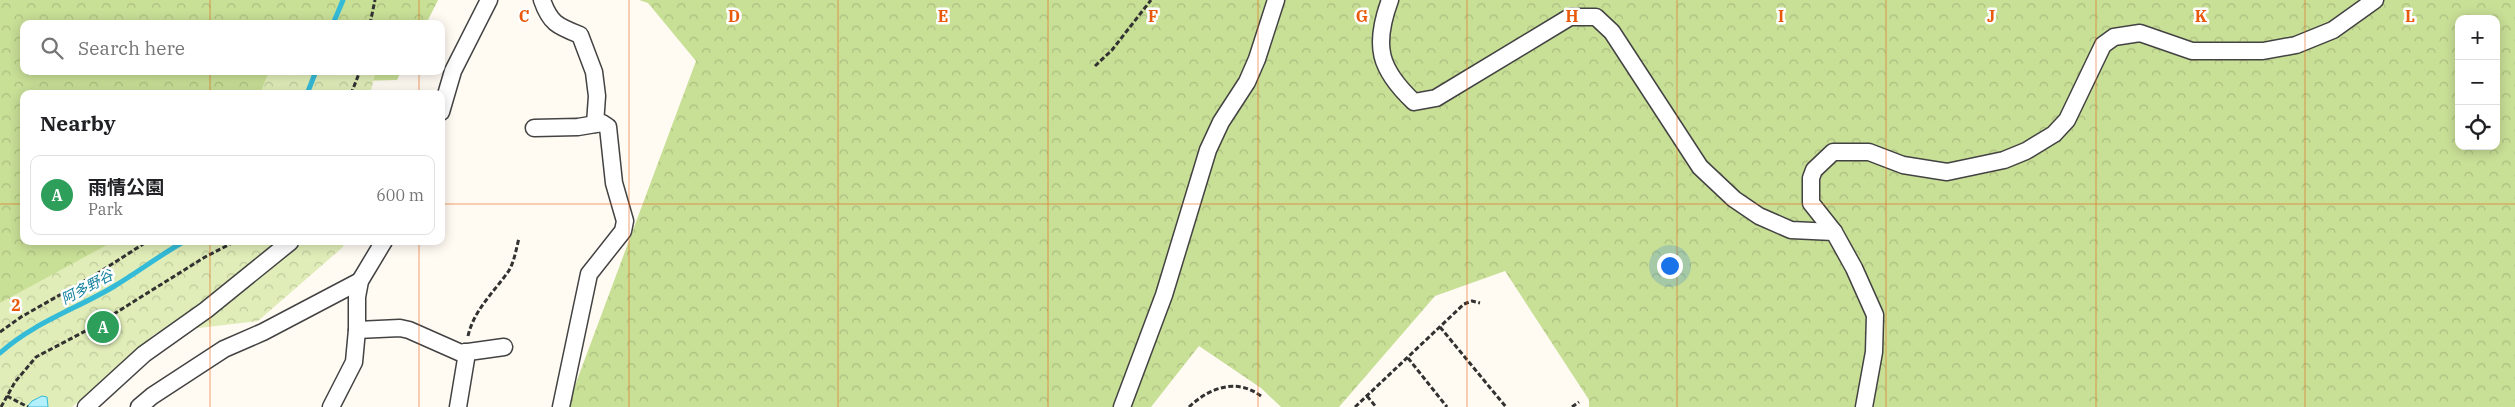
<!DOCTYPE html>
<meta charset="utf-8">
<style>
body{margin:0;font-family:"IBM Plex Serif","Noto Sans JP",serif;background:#f6f6f6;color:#202124}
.controls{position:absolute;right:15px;top:15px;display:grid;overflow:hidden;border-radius:10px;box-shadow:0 2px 12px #0003}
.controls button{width:45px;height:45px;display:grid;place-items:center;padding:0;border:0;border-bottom:1px solid #e0e0e0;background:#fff;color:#202124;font:25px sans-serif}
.you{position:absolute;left:1669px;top:265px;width:18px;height:18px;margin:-12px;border:4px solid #fff;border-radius:50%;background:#1a73e8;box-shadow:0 0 0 8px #1a73e833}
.badge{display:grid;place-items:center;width:32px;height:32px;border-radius:50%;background:#1a73e8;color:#fff;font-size:16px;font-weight:700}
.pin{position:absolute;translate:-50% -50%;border:2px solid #fff;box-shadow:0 1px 5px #0006}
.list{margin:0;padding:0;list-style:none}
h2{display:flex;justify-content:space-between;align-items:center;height:65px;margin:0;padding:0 20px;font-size:21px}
h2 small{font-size:16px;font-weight:400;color:#757577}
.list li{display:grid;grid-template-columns:32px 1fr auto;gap:15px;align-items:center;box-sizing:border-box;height:80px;margin:0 10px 10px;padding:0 10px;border:1px solid #e0e0e0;border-radius:10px}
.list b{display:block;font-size:19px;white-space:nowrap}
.list p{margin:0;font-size:16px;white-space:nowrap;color:#757577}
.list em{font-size:16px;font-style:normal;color:#757577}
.icon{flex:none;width:28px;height:28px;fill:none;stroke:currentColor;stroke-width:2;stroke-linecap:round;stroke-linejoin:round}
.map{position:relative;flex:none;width:2515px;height:407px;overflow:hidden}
.search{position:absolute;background:#fff;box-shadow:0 2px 12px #0003;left:20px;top:20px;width:425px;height:55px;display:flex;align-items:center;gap:12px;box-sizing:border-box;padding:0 18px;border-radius:10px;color:#757577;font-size:19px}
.panel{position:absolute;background:#fff;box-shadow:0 2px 12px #0003;left:20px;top:90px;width:425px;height:155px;border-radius:10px}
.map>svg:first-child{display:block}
</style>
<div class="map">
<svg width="2515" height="407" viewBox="0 0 2515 407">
<defs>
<pattern id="forest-crowns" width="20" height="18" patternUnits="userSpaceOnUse" patternTransform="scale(1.25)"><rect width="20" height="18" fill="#c8df96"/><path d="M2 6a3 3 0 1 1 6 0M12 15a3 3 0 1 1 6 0" fill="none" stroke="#abbe80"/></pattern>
<pattern id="park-crowns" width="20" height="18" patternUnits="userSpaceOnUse" patternTransform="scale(1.25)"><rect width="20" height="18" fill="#e0edb8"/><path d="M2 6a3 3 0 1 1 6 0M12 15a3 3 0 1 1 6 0" fill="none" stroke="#bfca9d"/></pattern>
</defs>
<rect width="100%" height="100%" fill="#fffaf2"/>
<!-- forest -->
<g fill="url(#forest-crowns)" fill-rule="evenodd">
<polygon points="0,0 438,0 426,24 24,24 24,71 401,71 397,80 273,83 267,94 24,94 24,241 139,241 0,318"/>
<path d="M639 0H2515V407H1589V400L1505 271 1435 296 1339 407H1281L1261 388 1199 346 1151 407H567L696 61 648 3ZM2459 19H2496V146H2459Z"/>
</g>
<!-- park -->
<g fill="url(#park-crowns)">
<polygon points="269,71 376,71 370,94 260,94"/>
<polygon points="114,241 344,241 343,247 258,321 156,333 72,407 0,407 0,303"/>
</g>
<!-- water -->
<polygon fill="#b2f0fb" stroke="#34bbd8" points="42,396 47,397 48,407 27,407 32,401"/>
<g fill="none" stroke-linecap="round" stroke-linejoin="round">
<!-- stream -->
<g stroke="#34bbd8" stroke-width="5">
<polyline points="333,24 343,0"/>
<polyline points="307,94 316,71"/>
<path d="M0 353C33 323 76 309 113 287 138 272 160 255 185 241"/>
</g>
<!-- minor casing -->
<g stroke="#434343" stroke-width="19">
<g id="minor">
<path d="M542 0C550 23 557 26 580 35L594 72 597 96 595 124"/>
<path d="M1390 0C1373 46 1379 69 1414 102L1436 98 1570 17H1596L1612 32 1700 167 1734 199 1759 216 1791 230 1834 232"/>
<polyline points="441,112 453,71 489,0"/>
<polyline points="534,128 578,127 602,123 608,127 614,183 625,221 623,231 589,274 561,407"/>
<polyline points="357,330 400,328 409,330 461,353 504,347"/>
<polyline points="86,407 144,354 206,310 290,242"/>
<polyline points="139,407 152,396 224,349 263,332 360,281"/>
<polyline points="331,407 354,362 357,330 357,297 360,281 384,241"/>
<polyline points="458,407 466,359 465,352"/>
<polyline points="1122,407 1164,295 1208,150 1221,122 1247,82 1257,59 1276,0"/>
<polyline points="1864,407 1874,352 1875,315 1854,268 1834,232 1811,203 1811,178 1814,170 1833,152 1869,152 1903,165 1947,172 2004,160 2026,151 2054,134 2067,120 2103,45 2114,37 2140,33 2192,51 2263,51 2296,45 2333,30 2375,0"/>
</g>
</g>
<!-- path -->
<g stroke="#323232" stroke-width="3" stroke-dasharray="5 2.5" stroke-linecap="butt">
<polyline points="370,24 375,0"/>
<polyline points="1095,66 1112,50 1151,0"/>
<polyline points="351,94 360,71"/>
<polyline points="1440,327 1506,407"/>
<polyline points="0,332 21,317 95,275 148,241"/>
<path d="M468 336C474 310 493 293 508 272 514 263 516 250 519 238"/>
<polyline points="1408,358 1447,407"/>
<polyline points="7,396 28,407"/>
<polyline points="1367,396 1376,407"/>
<polyline points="1,407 15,382 36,357 93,327 205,257 236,241"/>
<path d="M1189 407C1210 387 1237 378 1261 396"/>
<polyline points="1355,407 1464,304 1472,301 1480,303"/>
<polyline points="1572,407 1579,402"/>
</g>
<!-- minor -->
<use href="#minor" stroke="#fff" stroke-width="16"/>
</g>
<!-- grid -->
<path fill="none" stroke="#e8590c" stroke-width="1" stroke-opacity="0.55" d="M210 0V24M419 0V24M629 0V407M838 0V407M1048 0V407M1258 0V407M1467 0V407M1677 0V407M1886 0V407M2096 0V407M2305 0V407M210 71V94M419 71V94M0 204H24M441 204H2515M210 241V407M419 241V407"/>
<g text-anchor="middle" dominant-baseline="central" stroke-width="5" stroke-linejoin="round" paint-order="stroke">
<!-- water labels -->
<g font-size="14" font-style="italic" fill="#0e7f9c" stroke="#fff">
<text transform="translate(87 287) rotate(-28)">阿多野谷</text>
</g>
</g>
<g font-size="16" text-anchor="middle" font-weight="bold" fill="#e8590c" stroke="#fff" stroke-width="5" stroke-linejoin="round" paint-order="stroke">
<text x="524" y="22">C</text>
<text x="734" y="22">D</text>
<text x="943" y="22">E</text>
<text x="1153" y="22">F</text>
<text x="1362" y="22">G</text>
<text x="1572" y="22">H</text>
<text x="1781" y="22">I</text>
<text x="1991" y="22">J</text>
<text x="2201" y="22">K</text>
<text x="2410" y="22">L</text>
<text x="16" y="311">2</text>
</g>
</svg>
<div class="controls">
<button>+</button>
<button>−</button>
<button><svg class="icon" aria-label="locate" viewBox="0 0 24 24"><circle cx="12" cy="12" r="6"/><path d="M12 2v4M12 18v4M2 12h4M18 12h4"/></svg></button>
</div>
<div class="you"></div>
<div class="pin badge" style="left:103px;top:327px;background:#2e9e5b">A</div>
<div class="search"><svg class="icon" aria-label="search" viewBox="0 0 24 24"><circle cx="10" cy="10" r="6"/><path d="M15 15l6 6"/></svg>Search here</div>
<section class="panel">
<h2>Nearby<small></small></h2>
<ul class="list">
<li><span class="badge" style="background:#2e9e5b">A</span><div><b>雨情公園</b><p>Park</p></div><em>600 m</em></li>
</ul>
</section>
</div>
